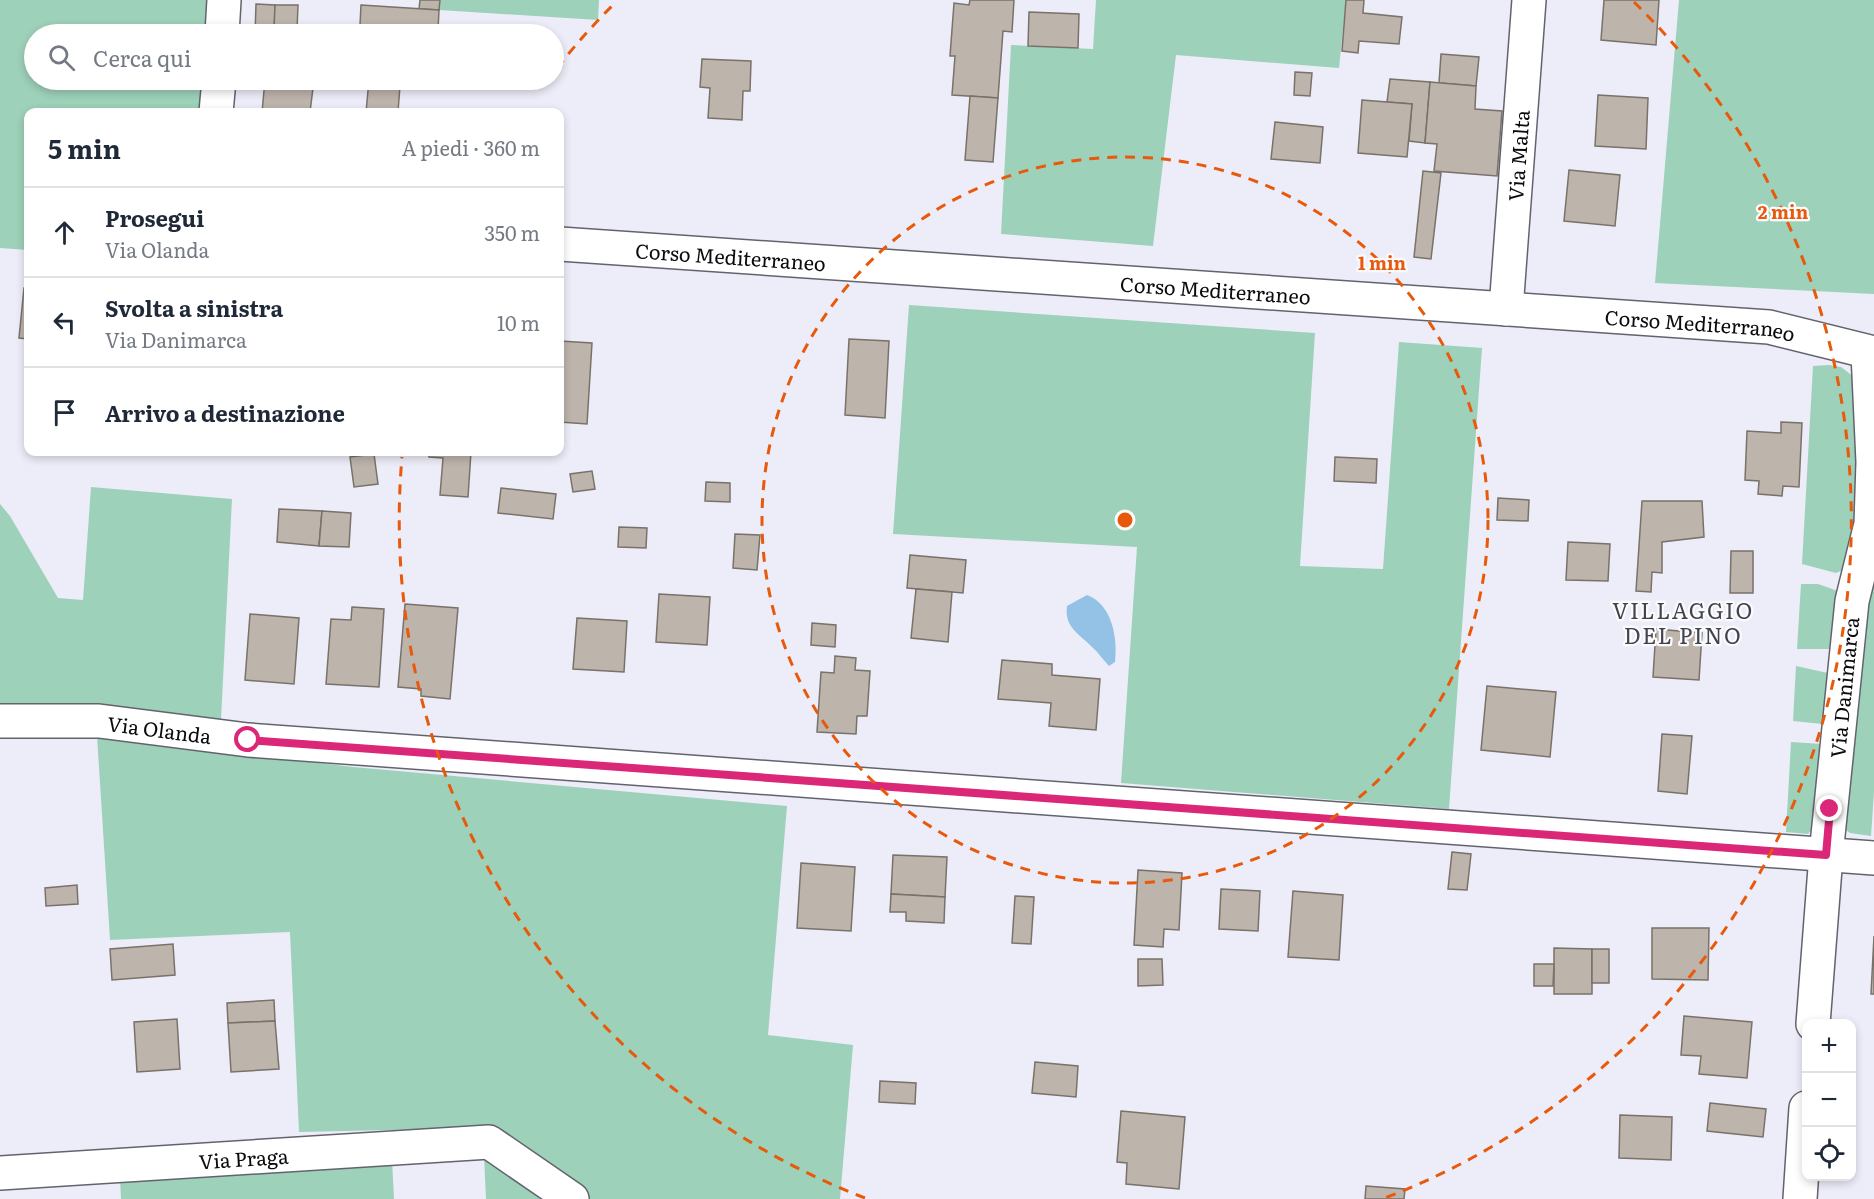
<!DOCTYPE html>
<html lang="it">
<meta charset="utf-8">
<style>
body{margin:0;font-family:Literata,serif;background:#f2f2f3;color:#1f2937}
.controls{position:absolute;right:18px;bottom:18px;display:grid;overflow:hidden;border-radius:12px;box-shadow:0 3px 9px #0003}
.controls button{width:54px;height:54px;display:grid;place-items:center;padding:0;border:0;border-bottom:2px solid #e0e1e3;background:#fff;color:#1f2937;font:30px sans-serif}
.stop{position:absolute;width:18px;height:18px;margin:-14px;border:4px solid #db2777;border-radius:50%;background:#fff}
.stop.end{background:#db2777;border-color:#fff;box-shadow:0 2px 6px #0008}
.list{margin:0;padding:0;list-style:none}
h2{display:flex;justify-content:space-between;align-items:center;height:78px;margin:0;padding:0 24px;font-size:26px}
h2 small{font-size:20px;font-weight:400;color:#747a83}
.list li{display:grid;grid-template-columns:39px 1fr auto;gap:18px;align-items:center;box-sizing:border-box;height:90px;padding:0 24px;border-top:2px solid #e0e1e3}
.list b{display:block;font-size:22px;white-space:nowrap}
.list p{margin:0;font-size:20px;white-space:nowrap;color:#747a83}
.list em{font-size:20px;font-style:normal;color:#747a83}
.icon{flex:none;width:33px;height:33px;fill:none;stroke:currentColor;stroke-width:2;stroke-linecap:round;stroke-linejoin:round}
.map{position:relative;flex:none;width:1874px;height:1199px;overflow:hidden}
.search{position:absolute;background:#fff;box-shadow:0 3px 9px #0003;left:24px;top:24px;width:540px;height:66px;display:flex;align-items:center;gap:15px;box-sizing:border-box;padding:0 21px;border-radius:33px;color:#747a83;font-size:22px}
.panel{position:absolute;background:#fff;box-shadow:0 3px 9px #0003;left:24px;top:108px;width:540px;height:348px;border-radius:12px}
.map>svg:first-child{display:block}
</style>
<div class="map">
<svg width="1874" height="1199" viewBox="0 0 1874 1199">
<rect width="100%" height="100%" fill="#ecedf8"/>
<!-- green -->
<g fill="#9ed1b9">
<polygon points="0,0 209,0 206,34 34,34 34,80 202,80 200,112 28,112 28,250 0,248"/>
<polygon points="440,0 599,0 598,20 439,10"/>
<polygon points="1096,0 1346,0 1339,68 1176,55 1153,246 1001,234 1011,45 1093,49"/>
<polygon points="1679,0 1874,0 1874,294 1655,283"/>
<polygon points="909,305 1315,333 1300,566 1383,569 1399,342 1482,348 1449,809 1121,783 1137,547 893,534"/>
<polygon points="1829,365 1841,367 1854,377 1863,507 1845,569 1836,573 1802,564 1813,366"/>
<polygon points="91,487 232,499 221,720 0,707 0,504 10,516 58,598 83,600"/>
<polygon points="1874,559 1874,792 1871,836 1850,833 1842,827"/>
<polygon points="1801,584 1818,584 1838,591 1832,649 1797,649"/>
<polygon points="1796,666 1828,673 1823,724 1793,721"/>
<polygon points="97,736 353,767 787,806 768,1035 853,1045 840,1199 587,1199 482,1128 299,1132 290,932 110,940"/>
<polygon points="1791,742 1822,744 1815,826 1808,834 1786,832"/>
<polygon points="484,1155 554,1199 486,1199"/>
<polygon points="392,1160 394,1199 121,1199 120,1177"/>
</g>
<!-- water -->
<path fill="#94c2e6" d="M1087 595C1112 604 1118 638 1115 662L1109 666C1103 660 1099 653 1093 648 1080 634 1064 628 1067 606Z"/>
<!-- building -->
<g fill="#bdb4ac" stroke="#79726a" stroke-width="1.5">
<polygon points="420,0 440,0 439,10 419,9"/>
<polygon points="970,0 1014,0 1012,32 1003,31 998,98 952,95 955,56 950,56 954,3 969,5"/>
<polygon points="1346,0 1364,0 1363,13 1402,17 1399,44 1359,41 1358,53 1342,51"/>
<polygon points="1604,0 1659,0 1656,45 1601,40"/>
<polygon points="256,4 275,5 274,34 255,34"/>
<polygon points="275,5 298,5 297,30 274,30"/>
<polygon points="361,5 439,10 438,30 360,25"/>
<polygon points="1029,12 1079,14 1078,48 1028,46"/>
<polygon points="1441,54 1479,57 1476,86 1439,83"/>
<polygon points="702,59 751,61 750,91 743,91 742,120 708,118 710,88 700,87"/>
<polygon points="1295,72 1312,73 1310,96 1294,95"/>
<polygon points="1390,79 1430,82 1425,143 1409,141 1412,104 1387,102"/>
<polygon points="265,80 314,80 310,112 262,112"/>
<polygon points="369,80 415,80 414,88 400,86 398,112 366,112"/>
<polygon points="1430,82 1476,86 1475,109 1502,111 1497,176 1434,171 1437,144 1425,143"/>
<polygon points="1598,95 1648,98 1646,149 1595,146"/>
<polygon points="970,96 998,98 993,162 965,160"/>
<polygon points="1362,100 1412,104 1407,157 1358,153"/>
<polygon points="1275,122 1323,127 1320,163 1271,159"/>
<polygon points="1569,170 1620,175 1615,226 1564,221"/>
<polygon points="1423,171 1441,173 1431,259 1414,257"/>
<polygon points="24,288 28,288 28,339 19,338"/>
<polygon points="849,339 889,341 885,418 845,415"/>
<polygon points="560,341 592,343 587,424 560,422"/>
<polygon points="1781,422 1802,423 1799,487 1783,486 1782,496 1758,494 1759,481 1745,480 1747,431 1781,433"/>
<polygon points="429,452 471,452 468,497 440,495 443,458 429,457"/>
<polygon points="374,454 378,484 354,487 350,457"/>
<polygon points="1335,457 1377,459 1376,483 1334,481"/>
<polygon points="592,471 595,489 573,492 570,474"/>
<polygon points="706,482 730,483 730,502 705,501"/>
<polygon points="501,488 556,494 553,519 498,513"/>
<polygon points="1498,498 1529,500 1528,521 1497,520"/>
<polygon points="1642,501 1702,501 1704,537 1662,542 1662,573 1652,572 1651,592 1636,591"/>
<polygon points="279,509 322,511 319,546 277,542"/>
<polygon points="322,511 351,513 349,547 319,546"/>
<polygon points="619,527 647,528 646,548 618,547"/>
<polygon points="735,534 760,535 757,570 733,568"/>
<polygon points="1568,542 1610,544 1608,581 1566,580"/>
<polygon points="1731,551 1753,551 1753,593 1730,593"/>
<polygon points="910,555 966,560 963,593 907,588"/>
<polygon points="916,589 952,592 948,642 911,638"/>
<polygon points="659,594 710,597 707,645 656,642"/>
<polygon points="405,604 458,608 450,699 421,696 421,689 398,687"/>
<polygon points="352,607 384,609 379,687 326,684 331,619 351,620"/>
<polygon points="250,614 299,618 294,684 245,680"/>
<polygon points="577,618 627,621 624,672 573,669"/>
<polygon points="812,623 836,625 835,647 811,645"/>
<polygon points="1656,629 1702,633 1699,680 1653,677"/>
<polygon points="835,656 856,658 855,670 870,671 867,716 857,716 856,734 817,732 821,672 834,673"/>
<polygon points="1002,660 1052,664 1052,675 1100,679 1096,730 1049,726 1051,703 998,699"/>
<polygon points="1487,686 1556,692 1550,757 1481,750"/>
<polygon points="1662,734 1692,736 1687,794 1658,791"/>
<polygon points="1452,852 1471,854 1467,890 1448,889"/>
<polygon points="893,855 947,857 945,897 891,894"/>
<polygon points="801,863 855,867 851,931 797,928"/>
<polygon points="1138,870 1182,873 1179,930 1164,929 1163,947 1134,945"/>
<polygon points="77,885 78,904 46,906 45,888"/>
<polygon points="1221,889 1260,891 1258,931 1219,929"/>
<polygon points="1293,891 1343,895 1339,960 1288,957"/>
<polygon points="891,894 945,897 944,923 906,921 906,912 890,912"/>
<polygon points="1015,896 1034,897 1031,944 1012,943"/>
<polygon points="1652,928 1709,928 1708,980 1652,979"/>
<polygon points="1874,936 1874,994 1871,994"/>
<polygon points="173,944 175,975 112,980 110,949"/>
<polygon points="1554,948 1592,949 1592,994 1554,994"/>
<rect x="1592" y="949" width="17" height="34"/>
<polygon points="1138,959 1162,959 1163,985 1138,986"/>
<polygon points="1534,964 1554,964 1553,986 1534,986"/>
<polygon points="274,1000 275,1021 228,1023 227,1003"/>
<polygon points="1684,1016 1752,1022 1747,1078 1699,1074 1701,1056 1681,1055"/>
<polygon points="177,1019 180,1069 137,1072 134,1022"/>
<polygon points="275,1021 279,1069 231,1072 228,1023"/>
<polygon points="1035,1062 1078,1066 1076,1097 1032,1093"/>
<polygon points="880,1081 916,1083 915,1104 879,1102"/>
<polygon points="1710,1103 1766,1109 1763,1137 1707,1131"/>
<polygon points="1121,1111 1185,1117 1179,1189 1126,1184 1127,1163 1117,1162"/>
<polygon points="1620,1115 1672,1117 1671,1160 1619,1158"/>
<polygon points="1366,1186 1405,1189 1404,1199 1365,1199"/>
</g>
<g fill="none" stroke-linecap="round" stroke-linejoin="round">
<!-- street casing -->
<g stroke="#63636d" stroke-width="36">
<g id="street">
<polyline points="222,34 224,0"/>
<polyline points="216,112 219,80"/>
<path id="s1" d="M560 244 1769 327 1874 353"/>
<path id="s2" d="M1506 309 1529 0"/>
<path id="s3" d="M0 721H99L248 740 1874 858"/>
<path id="s4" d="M1813 1024 1826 855 1852 601 1871 524 1873 462 1868 353"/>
<path id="s5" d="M0 1173 489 1142 572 1199"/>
<polyline points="1800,1199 1806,1108"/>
</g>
</g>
<!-- street -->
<use href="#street" stroke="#fff" stroke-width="33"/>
</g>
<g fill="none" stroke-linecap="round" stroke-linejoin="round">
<!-- route -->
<polyline stroke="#db2777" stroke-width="8" points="248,740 1826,855 1830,809"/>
</g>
<!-- distance rings -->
<g fill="none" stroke="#e8590c" stroke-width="3" stroke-dasharray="10 8">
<circle cx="1125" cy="520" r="363"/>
<path d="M865 1198A726 726 0 0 1 402 457M557 68A726 726 0 0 1 616 2M1634 2A726 726 0 0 1 1385 1198"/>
</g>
<g text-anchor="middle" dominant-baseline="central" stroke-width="4.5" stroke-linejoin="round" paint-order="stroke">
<!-- street labels -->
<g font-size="20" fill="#0b0b0f" stroke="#fbfbfd">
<text stroke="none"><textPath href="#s2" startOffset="154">Via Malta</textPath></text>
<text stroke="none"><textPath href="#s1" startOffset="171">Corso Mediterraneo</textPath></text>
<text stroke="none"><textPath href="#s1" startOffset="657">Corso Mediterraneo</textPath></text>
<text stroke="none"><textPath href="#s1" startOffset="1143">Corso Mediterraneo</textPath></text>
<text stroke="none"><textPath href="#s4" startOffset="338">Via Danimarca</textPath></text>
<text stroke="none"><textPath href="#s3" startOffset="160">Via Olanda</textPath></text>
<text stroke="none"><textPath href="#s5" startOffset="244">Via Praga</textPath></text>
</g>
<!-- quarter labels -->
<g font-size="22" letter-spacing="1.5" fill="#42434c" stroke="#fbfbfd">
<text x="1683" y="609">VILLAGGIO<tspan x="1683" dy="25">DEL PINO</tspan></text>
</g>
</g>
<circle cx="1125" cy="520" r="9" fill="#e8590c" stroke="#fbfbfd" stroke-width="3"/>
<g font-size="18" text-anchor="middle" font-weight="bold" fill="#e8590c" stroke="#fbfbfd" stroke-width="4.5" stroke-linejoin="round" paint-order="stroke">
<text x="1783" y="219">2 min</text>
<text x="1382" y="270">1 min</text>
</g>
</svg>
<div class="controls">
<button>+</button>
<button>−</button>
<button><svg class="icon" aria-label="locate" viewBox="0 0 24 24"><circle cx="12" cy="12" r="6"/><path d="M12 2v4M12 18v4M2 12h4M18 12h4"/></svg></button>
</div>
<div class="stop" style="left:248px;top:740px"></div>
<div class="stop end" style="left:1830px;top:809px"></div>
<div class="search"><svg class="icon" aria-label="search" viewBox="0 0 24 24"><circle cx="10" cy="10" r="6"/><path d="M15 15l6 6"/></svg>Cerca qui</div>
<section class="panel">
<h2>5 min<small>A piedi · 360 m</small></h2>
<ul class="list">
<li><svg class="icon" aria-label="ahead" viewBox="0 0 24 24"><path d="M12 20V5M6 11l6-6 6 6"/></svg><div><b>Prosegui</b><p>Via Olanda</p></div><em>350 m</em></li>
<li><svg class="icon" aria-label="left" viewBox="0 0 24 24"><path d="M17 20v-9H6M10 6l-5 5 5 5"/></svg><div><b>Svolta a sinistra</b><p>Via Danimarca</p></div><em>10 m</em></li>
<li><svg class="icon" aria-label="arrive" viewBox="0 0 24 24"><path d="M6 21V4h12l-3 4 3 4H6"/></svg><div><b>Arrivo a destinazione</b></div></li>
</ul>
</section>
</div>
